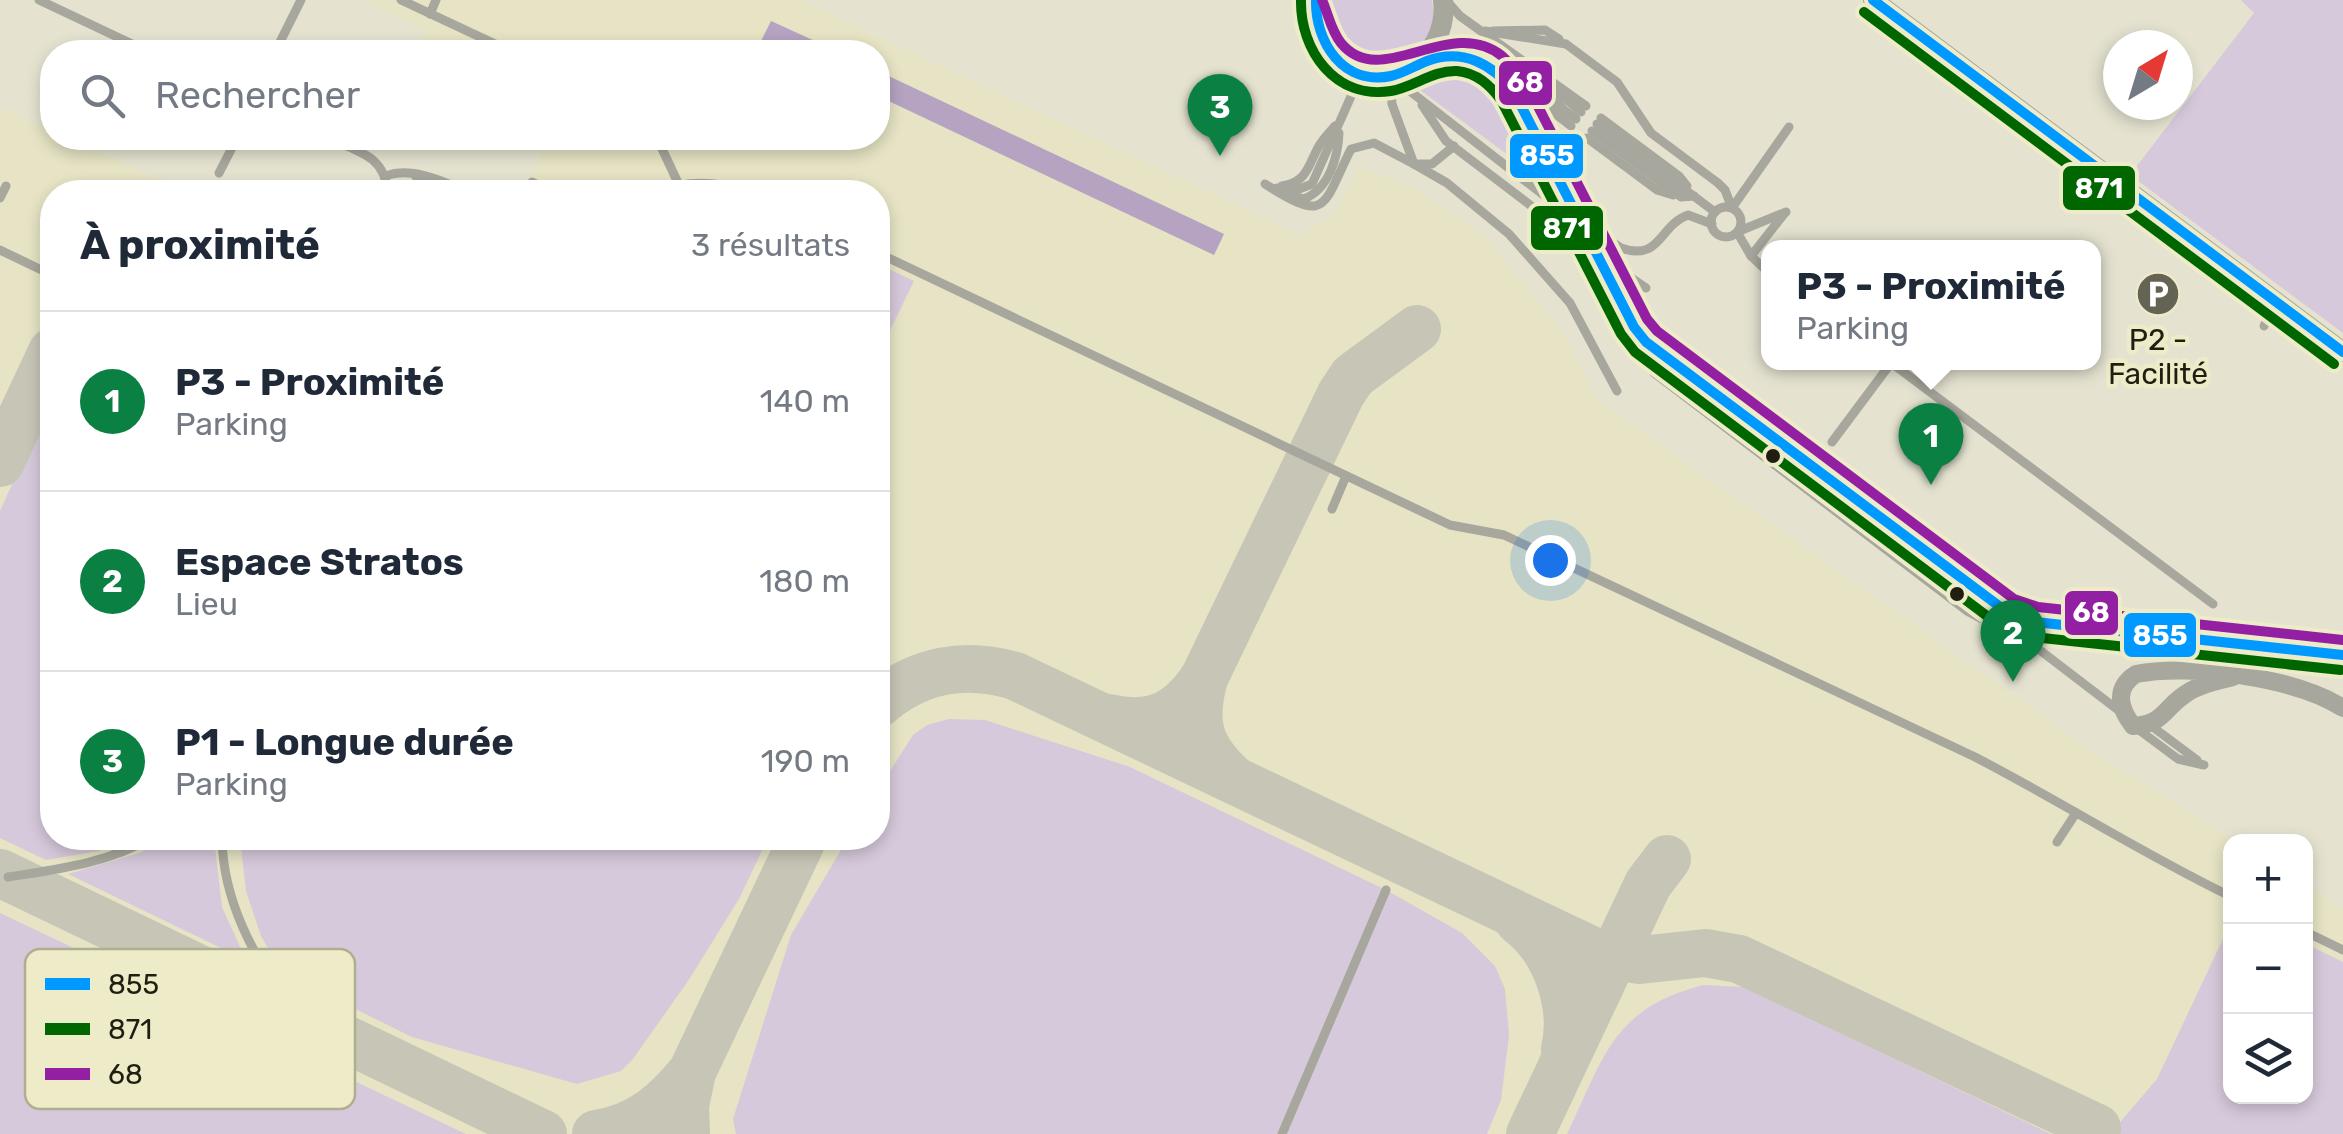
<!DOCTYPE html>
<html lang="fr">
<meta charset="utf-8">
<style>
body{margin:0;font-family:Rubik,sans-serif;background:#f2f2f3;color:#1f2937}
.controls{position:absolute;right:30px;bottom:30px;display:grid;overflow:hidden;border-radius:20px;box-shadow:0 5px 15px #0003}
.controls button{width:90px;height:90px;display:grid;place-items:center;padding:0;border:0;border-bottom:2px solid #e0e1e3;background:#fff;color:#1f2937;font:50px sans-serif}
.compass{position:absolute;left:2103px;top:30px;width:90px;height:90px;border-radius:50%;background:#fff;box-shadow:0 5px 15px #0003;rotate:38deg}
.you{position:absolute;left:1550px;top:560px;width:35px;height:35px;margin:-25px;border:8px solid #fff;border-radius:50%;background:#1a73e8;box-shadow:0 0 0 15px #1a73e833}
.badge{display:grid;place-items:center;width:65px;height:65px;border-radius:50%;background:#0b8043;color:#fff;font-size:32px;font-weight:700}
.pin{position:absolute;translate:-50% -82px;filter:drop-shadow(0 2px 5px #0008)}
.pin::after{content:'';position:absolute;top:52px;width:35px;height:30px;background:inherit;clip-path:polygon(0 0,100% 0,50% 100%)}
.popup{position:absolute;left:1761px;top:240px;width:340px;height:130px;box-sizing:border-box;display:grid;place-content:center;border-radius:20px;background:#fff;filter:drop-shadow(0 2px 8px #0005);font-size:32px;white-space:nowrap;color:#747a83}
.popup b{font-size:38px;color:#1f2937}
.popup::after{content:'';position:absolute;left:50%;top:100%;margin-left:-20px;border:20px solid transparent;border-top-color:#fff}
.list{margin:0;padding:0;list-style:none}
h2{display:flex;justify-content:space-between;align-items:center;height:130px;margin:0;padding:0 40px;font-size:42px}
h2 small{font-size:32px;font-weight:400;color:#747a83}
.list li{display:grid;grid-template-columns:65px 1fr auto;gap:30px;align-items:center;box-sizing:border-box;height:180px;padding:0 40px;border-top:2px solid #e0e1e3}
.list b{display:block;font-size:38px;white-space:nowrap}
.list p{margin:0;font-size:32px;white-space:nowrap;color:#747a83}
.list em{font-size:32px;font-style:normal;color:#747a83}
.icon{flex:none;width:55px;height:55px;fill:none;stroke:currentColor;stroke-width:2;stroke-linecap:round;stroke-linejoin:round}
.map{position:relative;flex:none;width:2343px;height:1134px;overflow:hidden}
.search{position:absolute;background:#fff;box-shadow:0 5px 15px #0003;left:40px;top:40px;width:850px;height:110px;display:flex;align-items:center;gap:25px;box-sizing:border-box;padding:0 35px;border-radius:40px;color:#747a83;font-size:38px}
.panel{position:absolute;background:#fff;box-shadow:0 5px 15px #0003;left:40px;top:180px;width:850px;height:670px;border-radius:40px}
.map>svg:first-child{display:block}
</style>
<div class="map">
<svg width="2343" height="1134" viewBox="0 0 2343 1134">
<rect width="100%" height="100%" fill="#e5e3d0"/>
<!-- built -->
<polygon fill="#e6e4c4" points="363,0 801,0 1302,236 1338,210 1359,167 1414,188 1486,238 1563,332 1597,400 2099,756 2235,841 2230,842 2230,1096 2306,1096 2306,886 2343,909 2343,1134 0,1134 0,108 52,130 52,138 70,138 187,192 52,192 52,838 878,838 878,192 523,192 548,138 878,138 878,52 418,52 427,30"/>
<!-- green -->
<g fill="#d6c9db">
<path d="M1328 0H1432C1449 88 1309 84 1328 0Z"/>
<polygon points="2241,0 2343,0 2343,333 2130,175 2254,13"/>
<polygon points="1468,76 1508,104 1547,175 1542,180 1420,90 1443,77"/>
<polygon points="878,264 914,281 878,355"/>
<polygon points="52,397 52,838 125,838 99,851 46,860 0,838 0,511"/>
<polygon points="949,719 985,720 1130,767 1386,890 1462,933 1495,966 1505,989 1509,1035 1501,1100 1487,1134 736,1134 733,1119 791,935 848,838 878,838 878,790 913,735 927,725"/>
<polygon points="163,838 214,838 222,907 246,960 68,874 139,853"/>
<polygon points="240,838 768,838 739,899 688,981 633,1059 621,1071 577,1084 412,1037 282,973 261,936 246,891"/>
<polygon points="0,913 466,1134 0,1134"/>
<polygon points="2230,924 2230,1096 2306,1096 2306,944 2343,962 2343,1134 2110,1134 2157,1079"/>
<path d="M1703 985 1744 987 2051 1134H1567C1604 1057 1612 1009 1703 985Z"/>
</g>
<!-- water -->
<g fill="#b5a3c1">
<polygon points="771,21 839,52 784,52 761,41"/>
<polygon points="878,71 1224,234 1214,255 878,96"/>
</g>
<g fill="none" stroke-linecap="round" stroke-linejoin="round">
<!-- taxiway -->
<g stroke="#c7c5b6" stroke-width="48">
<polyline points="0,463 52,352"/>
<polyline points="1204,678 1341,394 1353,376 1417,329"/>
<path d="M878 704C917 670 965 661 1015 676L1595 952 1640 960 1705 953 1739 959 2097 1128"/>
<path d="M1108 718C1153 728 1179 715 1204 678 1192 723 1198 747 1233 779"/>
<polyline points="0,873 543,1134"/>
<path d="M1519 921C1556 949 1575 1005 1565 1049"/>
<path d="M596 1134C639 1128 666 1104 692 1072"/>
<polyline points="686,1134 685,1106 692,1072 803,838"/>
<polyline points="1530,1134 1648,884 1667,859"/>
</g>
<!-- service -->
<g stroke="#a7a79d" stroke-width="9">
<polyline points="39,0 149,52"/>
<polyline points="401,0 512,52"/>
<polyline points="1446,0 1460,16 1586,106"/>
<polyline points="430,14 436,0"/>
<polyline points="1485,31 1566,44 1617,82 1651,133 1718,183 1725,190 1732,208"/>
<polyline points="1493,31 1545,30 1559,39"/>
<polyline points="275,52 301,0"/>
<path d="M1429 61C1482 45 1503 71 1527 115"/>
<polyline points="1523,61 1558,116 1571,126"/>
<polyline points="1390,76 1392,104 1414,164 1432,164 1454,146"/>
<path d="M1393 78 1555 204 1621 248C1661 262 1659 225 1688 215L1712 224"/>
<polyline points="1550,85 1581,112"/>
<polyline points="1546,89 1563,109 1576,119"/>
<polyline points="1422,105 1446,141 1572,237 1646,288"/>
<polyline points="1601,118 1679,176 1687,186"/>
<polyline points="1597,124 1715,212"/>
<polyline points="1592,131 1681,197 1694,196"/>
<path d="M328 138C357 151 386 156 387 192"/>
<polyline points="657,138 679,185"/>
<polyline points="1587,138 1657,190 1673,195"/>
<polyline points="219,173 237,138"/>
<path d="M386 176C412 166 445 182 468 192"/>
<polyline points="416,177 433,192"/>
<polyline points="532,182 552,192"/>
<path d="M1265 184C1329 225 1322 206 1351 149L1374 143 1414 164 1447 183 1509 234 1570 303 1617 391"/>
<path d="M1282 186C1308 182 1308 165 1319 146 1323 139 1330 132 1335 126"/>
<polyline points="1277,188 1294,191 1312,184 1361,74"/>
<path d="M659 192C689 178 720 182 750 192"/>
<path d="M1290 195 1304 199C1329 189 1338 157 1339 133"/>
<polyline points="0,198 6,186"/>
<circle cx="1726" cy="222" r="15"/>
<polyline points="1732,208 1789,127"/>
<polyline points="0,250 52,275"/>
<path d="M878 253 1450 525 1504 535 1975 757C2062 802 2143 854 2230 896"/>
<polyline points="1751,256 1784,214"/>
<polyline points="1768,272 1751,256 1737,232 1786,212"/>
<polyline points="2264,326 2274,304"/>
<polyline points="1634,327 1664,357 2014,616 2035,622 2343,655"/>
<polyline points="1637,335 1654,373 1967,611 1982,619 2019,621"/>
<polyline points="1890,362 2213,604"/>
<polyline points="1832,442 1891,363"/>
<polyline points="1332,509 1346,476"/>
<polyline points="2001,637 2037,648 2122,713"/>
<polyline points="2150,725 2197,760"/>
<polyline points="2135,727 2178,759 2204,765"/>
<path d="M222 838C223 904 255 955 289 1010"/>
<polyline points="2057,842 2076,813"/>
<path d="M8 877C58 869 108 863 151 838"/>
<polyline points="2306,932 2343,950"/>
<polyline points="1282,1134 1386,890"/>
</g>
<!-- minor -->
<path stroke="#a7a79d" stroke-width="18" d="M2233 677C2218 681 2200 684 2187 693 2163 708 2165 724 2133 726 2119 708 2114 688 2136 674 2191 663 2296 678 2343 708"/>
<!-- tertiary -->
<g stroke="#a7a79d" stroke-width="20">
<path d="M1305 0C1318 21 1319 46 1339 62 1387 102 1450 57 1443 0"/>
<polyline points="1873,0 2343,352"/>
</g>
<!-- service-bridge -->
<polyline stroke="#a7a79d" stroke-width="9" points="1527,115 1634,327"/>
<!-- bus-1 casing -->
<g stroke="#edebc8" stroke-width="18">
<g id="bus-1">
<path d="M1316 0C1315 42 1343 86 1391 76 1404 73 1414 66 1427 61 1462 48 1492 63 1514 92L1634 327 1646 342 2007 612 2035 622 2343 655"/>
<polyline points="1873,0 2343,352"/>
</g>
</g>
<!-- bus-2 casing -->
<g stroke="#edebc8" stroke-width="18">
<g id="bus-2">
<path d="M1301 0C1300 50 1335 100 1391 91 1414 87 1433 70 1457 71 1477 73 1490 85 1501 100L1621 334 1635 352 1999 625 2033 637 2341 670"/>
<polyline points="1864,12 2334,364"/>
</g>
</g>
<!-- bus-3 casing -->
<g stroke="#edebc8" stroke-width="18">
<path id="bus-3" d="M1322 0C1328 13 1331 31 1341 43 1381 92 1449 14 1502 56 1511 64 1520 76 1527 85L1647 319 1657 331 2014 599 2038 607 2343 640"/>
</g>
<!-- bus-1 -->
<use href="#bus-1" stroke="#09f" stroke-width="10"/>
<!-- bus-2 -->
<use href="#bus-2" stroke="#060" stroke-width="10"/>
<!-- bus-3 -->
<use href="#bus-3" stroke="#9320a3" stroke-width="10"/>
</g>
<!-- icons -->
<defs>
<g id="parking-disc" transform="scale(2.25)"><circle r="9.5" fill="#646354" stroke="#edebc8"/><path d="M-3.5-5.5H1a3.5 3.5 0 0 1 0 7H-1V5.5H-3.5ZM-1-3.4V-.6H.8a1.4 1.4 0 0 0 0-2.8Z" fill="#fff"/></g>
</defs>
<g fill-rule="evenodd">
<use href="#parking-disc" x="2158" y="294"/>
</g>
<!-- markers -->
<g fill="#1f1e11" stroke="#edebc8" stroke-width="4">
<circle cx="1773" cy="456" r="9"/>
<circle cx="1957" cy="594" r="9"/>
</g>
<g text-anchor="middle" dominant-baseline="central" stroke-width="9" stroke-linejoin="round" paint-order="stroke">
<!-- poi labels -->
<g font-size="30" fill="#1f1e11" stroke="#edebc8">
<text x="2158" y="340">P2 -<tspan x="2158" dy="34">Facilité</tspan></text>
</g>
</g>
<!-- legend -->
<rect x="25" y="949" width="330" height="160" rx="15" fill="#edebc8" stroke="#afae91" stroke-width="2.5"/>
<rect x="45" y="978" width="45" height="12" fill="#09f"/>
<rect x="45" y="1023" width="45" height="12" fill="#060"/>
<rect x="45" y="1068" width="45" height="12" fill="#9320a3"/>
<g font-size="28" fill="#1f1e11">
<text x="108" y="994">855</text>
<text x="108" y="1039">871</text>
<text x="108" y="1084">68</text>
</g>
<g stroke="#edebc8" stroke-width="4">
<rect x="1497" y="59" width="57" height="48" rx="10" fill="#9320a3"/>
<rect x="1508" y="132" width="77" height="48" rx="10" fill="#09f"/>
<rect x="2061" y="164" width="76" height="48" rx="10" fill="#060"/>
<rect x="1529" y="204" width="76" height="48" rx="10" fill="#060"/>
<rect x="2063" y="589" width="57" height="48" rx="10" fill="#9320a3"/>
<rect x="2122" y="611" width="76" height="48" rx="10" fill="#09f"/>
</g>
<g font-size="28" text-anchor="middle" font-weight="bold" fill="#fff">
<text x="1525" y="92">68</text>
<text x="1547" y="165">855</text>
<text x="2099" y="198">871</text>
<text x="1567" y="238">871</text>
<text x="2091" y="622">68</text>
<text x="2160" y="645">855</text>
</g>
</svg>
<div class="controls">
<button>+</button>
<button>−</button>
<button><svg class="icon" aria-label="layers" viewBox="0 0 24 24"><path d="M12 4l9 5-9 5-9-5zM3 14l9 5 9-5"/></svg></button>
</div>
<svg class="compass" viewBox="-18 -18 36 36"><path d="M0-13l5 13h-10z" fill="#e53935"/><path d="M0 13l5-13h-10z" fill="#747a83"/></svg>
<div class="you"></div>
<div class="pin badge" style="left:1931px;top:485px">1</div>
<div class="popup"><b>P3 - Proximité</b>Parking</div>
<div class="pin badge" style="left:2013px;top:682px">2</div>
<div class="pin badge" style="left:1220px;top:156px">3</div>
<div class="search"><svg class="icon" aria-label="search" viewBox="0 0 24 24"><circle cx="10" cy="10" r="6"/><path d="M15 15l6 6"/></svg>Rechercher</div>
<section class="panel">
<h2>À proximité<small>3 résultats</small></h2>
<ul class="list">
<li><span class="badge">1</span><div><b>P3 - Proximité</b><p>Parking</p></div><em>140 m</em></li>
<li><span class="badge">2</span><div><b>Espace Stratos</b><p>Lieu</p></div><em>180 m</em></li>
<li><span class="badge">3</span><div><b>P1 - Longue durée</b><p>Parking</p></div><em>190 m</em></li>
</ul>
</section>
</div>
